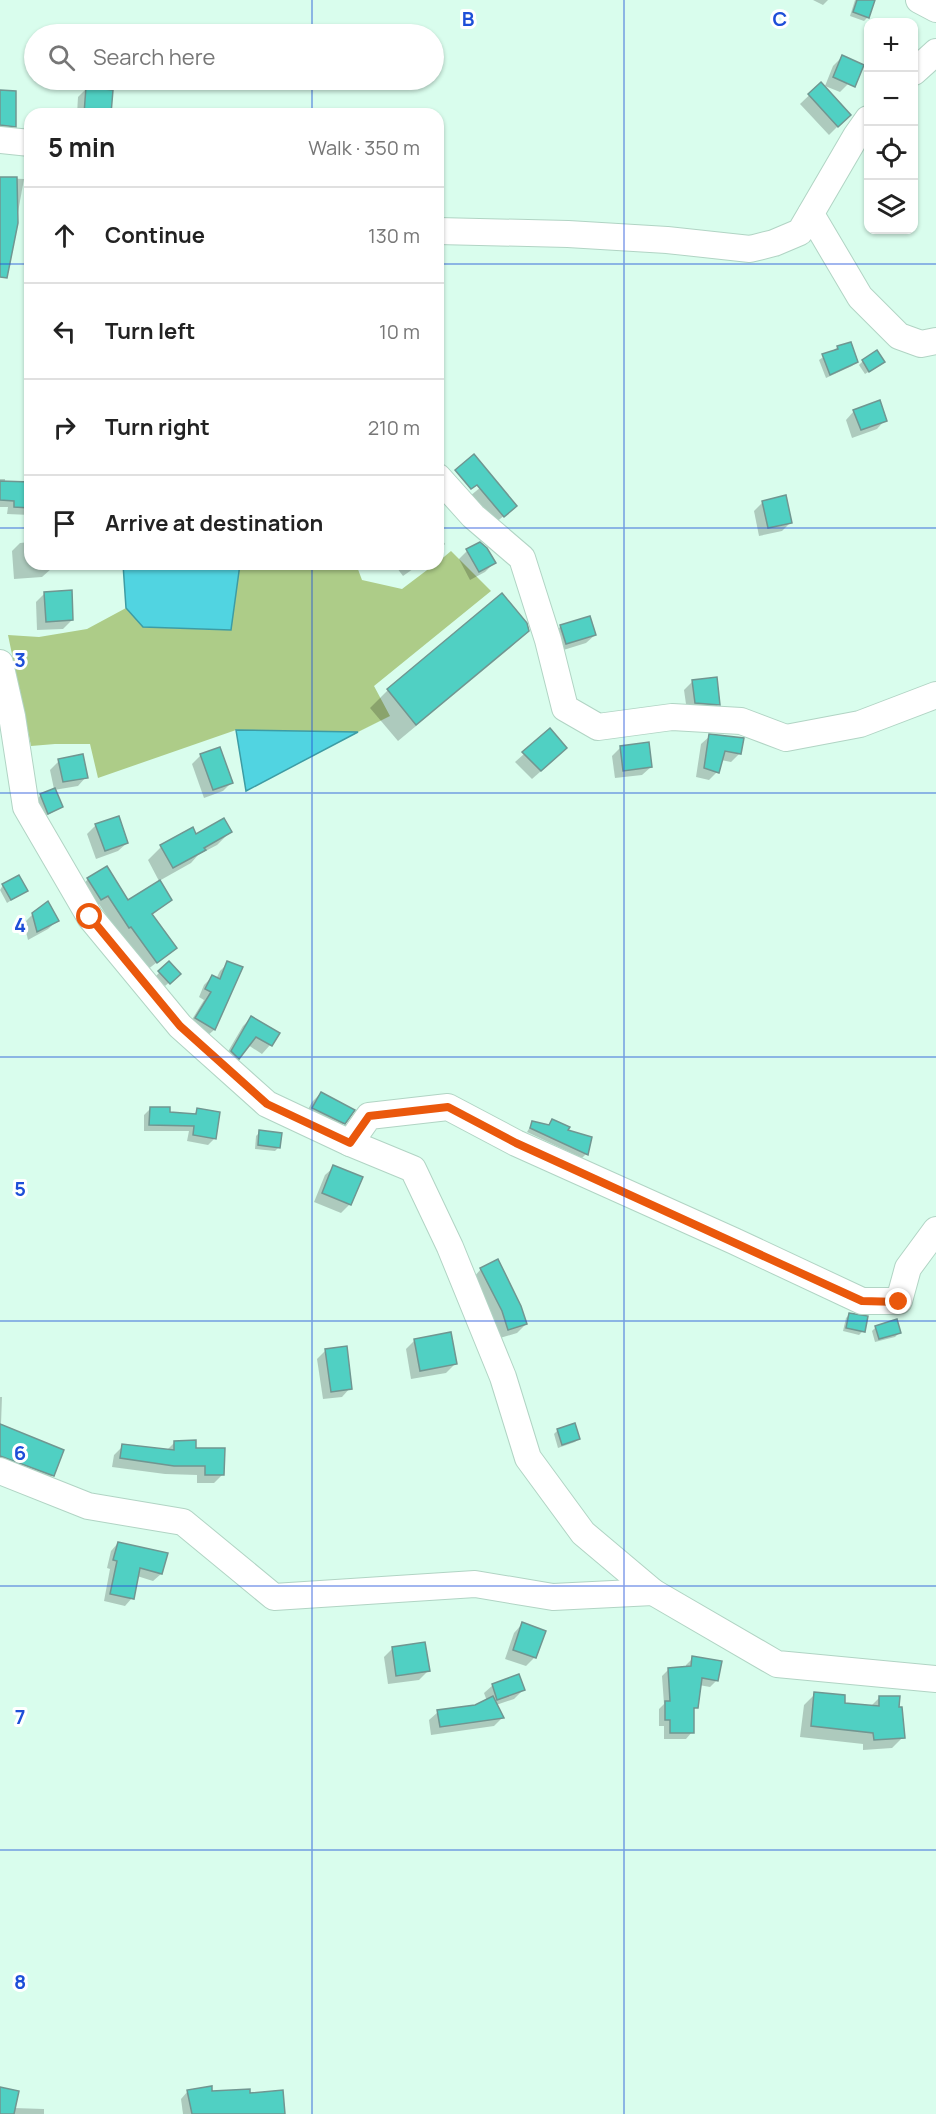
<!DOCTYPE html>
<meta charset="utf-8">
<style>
body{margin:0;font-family:Manrope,sans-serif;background:#f2f2f2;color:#222}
.controls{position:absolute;right:18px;top:18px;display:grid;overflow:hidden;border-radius:12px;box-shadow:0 2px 4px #0004}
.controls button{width:54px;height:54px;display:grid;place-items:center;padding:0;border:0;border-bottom:2px solid #e0e0e0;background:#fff;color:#222;font:30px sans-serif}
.stop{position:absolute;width:18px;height:18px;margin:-14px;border:4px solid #ea580c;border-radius:50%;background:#fff}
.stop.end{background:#ea580c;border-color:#fff;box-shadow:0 2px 6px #0008}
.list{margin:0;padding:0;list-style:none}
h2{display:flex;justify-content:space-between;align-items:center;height:78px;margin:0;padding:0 24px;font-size:26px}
h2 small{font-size:20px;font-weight:400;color:#767676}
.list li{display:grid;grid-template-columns:39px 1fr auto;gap:18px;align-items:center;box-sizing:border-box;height:96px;padding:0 24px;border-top:2px solid #e0e0e0}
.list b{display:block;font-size:22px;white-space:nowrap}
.list em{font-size:20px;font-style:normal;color:#767676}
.icon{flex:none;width:33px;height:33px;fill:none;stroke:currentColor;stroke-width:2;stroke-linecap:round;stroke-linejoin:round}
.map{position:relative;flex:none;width:936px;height:2114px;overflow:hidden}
.search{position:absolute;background:#fff;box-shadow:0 2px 4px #0004;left:24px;top:24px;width:420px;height:66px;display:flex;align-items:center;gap:15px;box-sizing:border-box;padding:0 21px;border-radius:33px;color:#767676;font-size:22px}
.panel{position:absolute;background:#fff;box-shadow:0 2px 4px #0004;left:24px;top:108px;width:420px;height:462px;border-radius:18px}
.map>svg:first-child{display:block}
</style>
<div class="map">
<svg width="936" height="2114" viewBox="0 0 936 2114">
<rect width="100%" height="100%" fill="#d9fded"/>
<!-- green -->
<polygon fill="#adcc88" points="451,551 491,591 374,686 390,716 358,732 236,730 98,778 90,744 55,744 31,746 8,635 39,637 87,629 126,608 143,627 230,630 240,564 356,564 362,580 402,589 435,564 438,564 438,562"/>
<!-- water -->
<g fill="#51d4e1" stroke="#3d9ca4" stroke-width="1.5">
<polygon points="123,564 240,564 231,630 143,627 126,608"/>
<polygon points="236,730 358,732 246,791"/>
</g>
<!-- shadow -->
<g fill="#0003">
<polygon points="813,0 828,0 823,5"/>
<polygon points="855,0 874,0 868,17 864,21 850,16"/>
<polygon points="842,57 848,84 840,92 825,86 833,66"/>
<polygon points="821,84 849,115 829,135 800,104"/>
<polygon points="87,88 109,114 77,114 78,97"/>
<polygon points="0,92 15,126 6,135 0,134"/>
<polygon points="0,178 24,179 11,251 0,260"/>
<polygon points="838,347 856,362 852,366 826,378 819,360"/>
<polygon points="863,361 879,365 865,374 859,365"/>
<polygon points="854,411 885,420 877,429 852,438 846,420"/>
<polygon points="492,478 506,514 494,524 470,496"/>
<polygon points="0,479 5,479 5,482 30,483 30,515 7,514 8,507 0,507"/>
<polygon points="763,502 790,523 782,531 759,536 754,511"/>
<polygon points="438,534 445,544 438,551"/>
<polygon points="30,542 30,564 50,564 51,569 42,577 14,579 12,551 20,543"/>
<polygon points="467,551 494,563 485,572 470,580 459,559"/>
<polygon points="394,564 420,564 403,576"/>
<polygon points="45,593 72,620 63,629 37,630 36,602"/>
<polygon points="502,595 528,630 510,648 398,741 370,708 388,690"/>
<polygon points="561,626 595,635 586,643 557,652 552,635"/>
<polygon points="693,681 719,704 710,713 687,711 684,690"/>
<polygon points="550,731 557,757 532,779 515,762"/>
<polygon points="710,736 740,753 731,762 721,760 717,772 709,780 696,777 701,744"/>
<polygon points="621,747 651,767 642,775 615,778 612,756"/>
<polygon points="201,755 231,783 223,791 204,798 192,764"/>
<polygon points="59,761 86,777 78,786 54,790 62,807 44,817 37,799 41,795 54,789 50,770"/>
<polygon points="96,825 127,843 118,851 96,859 87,834"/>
<polygon points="192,829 195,836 230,832 217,845 198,855 191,863 159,881 148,860 161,847"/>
<polygon points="88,879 127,902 171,899 151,916 175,948 147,970 122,935 120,936 99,904 92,908 80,888"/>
<polygon points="3,885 26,891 7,903 0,890"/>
<polygon points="33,914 57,921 48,929 28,940 24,923"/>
<polygon points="169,963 179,974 165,986 156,976"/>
<polygon points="228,963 241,968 214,1030 206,1037 188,1026 204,1000 199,997 204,985 212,977 216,979 220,971"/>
<polygon points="252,1017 278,1033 270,1045 262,1054 248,1045 229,1066 223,1060 243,1026"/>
<polygon points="321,1093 344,1123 335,1132 304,1117 312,1102"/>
<polygon points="150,1109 169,1113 192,1116 198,1110 215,1138 208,1145 187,1141 189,1131 144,1131 144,1115"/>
<polygon points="553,1121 566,1131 591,1138 586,1154 582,1158 527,1132 533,1122 548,1126"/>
<polygon points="260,1132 279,1147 275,1151 255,1149 256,1136"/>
<polygon points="334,1167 361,1178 350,1204 341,1213 314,1202 325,1175"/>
<polygon points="481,1269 526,1324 517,1333 500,1338 494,1320 473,1278"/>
<polygon points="850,1314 863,1331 859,1335 843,1331 846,1318"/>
<polygon points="876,1327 899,1333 895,1337 875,1342 872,1331"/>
<polygon points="415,1340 455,1364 446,1373 411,1379 406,1349"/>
<polygon points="326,1350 350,1388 342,1397 323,1399 317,1359"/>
<polygon points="0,1397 2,1397 1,1424 4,1425 4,1427 53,1475 41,1487 0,1470"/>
<polygon points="558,1430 579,1438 575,1442 558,1448 554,1434"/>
<polygon points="175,1442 195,1449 223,1474 214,1483 197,1483 197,1475 165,1474 112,1467 114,1455 123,1446 166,1451"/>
<polygon points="118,1543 166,1554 161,1574 153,1581 137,1576 132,1598 125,1606 104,1601 110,1569 107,1568 111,1551"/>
<polygon points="522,1624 535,1657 526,1666 505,1659 514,1633"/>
<polygon points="393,1648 428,1671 419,1680 388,1684 384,1657"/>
<polygon points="693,1658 717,1680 710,1687 699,1685 696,1707 692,1711 692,1732 686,1739 664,1739 664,1726 659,1726 659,1709 664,1704 662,1676 669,1669 686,1668 686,1665"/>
<polygon points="493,1685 523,1690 514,1699 496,1705 502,1718 494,1726 431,1735 429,1720 438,1712 476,1707 487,1701 484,1693"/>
<polygon points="815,1694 843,1704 870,1707 880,1697 898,1709 903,1737 892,1748 863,1750 863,1744 800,1737 804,1705"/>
<polygon points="188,2091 249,2094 283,2114 183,2114 181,2099"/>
<polygon points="0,2092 14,2108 44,2109 44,2114 0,2114"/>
</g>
<!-- building -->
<g fill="#50d0c3" stroke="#709691" stroke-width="1.5">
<polygon points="857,0 875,0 869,18 853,12"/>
<polygon points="842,55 864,65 855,87 833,77"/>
<polygon points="821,82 851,115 838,127 808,94"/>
<polygon points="86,87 113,90 111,114 84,114"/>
<polygon points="0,90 16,91 16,127 0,125"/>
<polygon points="0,177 17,177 18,223 7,278 0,277"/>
<polygon points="851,342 858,362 830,375 822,354 838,349 837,346"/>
<polygon points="877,350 885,362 869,372 862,360"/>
<polygon points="880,400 887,421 861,430 853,410"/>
<polygon points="474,454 517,506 504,517 477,485 471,489 455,470"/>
<polygon points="0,481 30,482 30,508 14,507 14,501 0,500"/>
<polygon points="786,495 792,523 768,528 762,501"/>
<polygon points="480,542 487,548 496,563 479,572 466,549"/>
<polygon points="72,590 73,620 46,622 44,592"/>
<polygon points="502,593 527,623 529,631 416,725 387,689"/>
<polygon points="590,616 596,635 566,644 560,625"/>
<polygon points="717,677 720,705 695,703 692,680"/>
<polygon points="550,728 567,748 541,771 522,752"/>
<polygon points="709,734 744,738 741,754 725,751 719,773 704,768"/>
<polygon points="649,742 652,767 623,771 620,746"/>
<polygon points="220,747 233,783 213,790 200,754"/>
<polygon points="83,754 88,778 63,782 58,759"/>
<polygon points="55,788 63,807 48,814 40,794"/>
<polygon points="119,816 128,843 105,851 95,824"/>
<polygon points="224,818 232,832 204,848 206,850 173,868 160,845 193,827 196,834"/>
<polygon points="107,866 128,900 160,880 172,900 152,914 177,948 157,963 131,927 129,928 108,896 101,900 87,878"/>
<polygon points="19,875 28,891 11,900 2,884"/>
<polygon points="48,901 59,921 37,932 32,913"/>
<polygon points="169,961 181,974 170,984 158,971"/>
<polygon points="227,961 243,967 215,1030 195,1018 211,992 205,989 212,975 220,979"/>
<polygon points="251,1016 280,1033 272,1046 256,1037 239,1059 231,1051"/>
<polygon points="321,1092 355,1110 345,1124 312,1108"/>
<polygon points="150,1107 170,1107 170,1112 196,1114 197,1108 220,1112 216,1139 193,1135 194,1126 149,1125"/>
<polygon points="552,1119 570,1127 568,1130 592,1137 588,1155 530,1128 532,1121 549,1125"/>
<polygon points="259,1130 282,1133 280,1148 258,1145"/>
<polygon points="333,1165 363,1177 351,1205 322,1193"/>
<polygon points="498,1259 521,1306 527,1324 508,1330 502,1311 480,1268"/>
<polygon points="849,1313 868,1316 865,1332 846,1328"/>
<polygon points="897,1319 901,1333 879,1339 875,1326"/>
<polygon points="451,1332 457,1364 420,1371 414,1339"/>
<polygon points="347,1346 352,1389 331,1392 325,1349"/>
<polygon points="575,1423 580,1439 562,1445 557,1429"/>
<polygon points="0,1424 64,1450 54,1476 0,1456"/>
<polygon points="196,1440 196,1448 225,1448 224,1475 205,1475 205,1466 174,1466 120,1458 122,1444 174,1450 174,1441"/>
<polygon points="118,1542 168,1553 162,1574 140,1568 134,1599 110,1594 117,1561 113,1560"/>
<polygon points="522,1622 546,1631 536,1658 513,1650"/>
<polygon points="425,1642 430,1671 396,1676 392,1647"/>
<polygon points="692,1656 722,1661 718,1681 702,1678 698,1708 694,1708 694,1733 670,1733 670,1720 665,1720 665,1701 670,1701 668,1668 691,1666"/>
<polygon points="519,1674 525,1690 497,1700 492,1684"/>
<polygon points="814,1692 845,1695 845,1703 879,1706 879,1696 900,1696 899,1707 902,1707 905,1738 874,1740 873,1733 811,1726"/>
<polygon points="493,1696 504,1718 440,1727 437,1710 475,1705"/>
<polygon points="212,2086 212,2091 250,2089 250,2093 283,2090 285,2114 192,2114 187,2090"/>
<polygon points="0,2087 19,2091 14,2114 0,2114"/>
</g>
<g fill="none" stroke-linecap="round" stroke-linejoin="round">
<!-- minor casing -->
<g stroke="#b1d4c4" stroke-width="28">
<g id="minor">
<polyline points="919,0 936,9"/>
<polyline points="914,72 936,52"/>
<polyline points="0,140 30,143"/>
<polyline points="811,214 860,297 899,336 921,344 936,341"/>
<polyline points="438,231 568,234 667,240 750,249 774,243 800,232 856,136 868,119"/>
<polyline points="438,477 473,516 522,558 548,640 565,708 598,727 672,717 741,721 786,738 860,724 936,695"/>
<polyline points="0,663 12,716 26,807 90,917 180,1026 267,1104 350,1143 413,1169 450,1247 503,1377 528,1458 583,1533 653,1592 777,1664 936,1679"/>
<polyline points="350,1143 369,1116 448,1107 516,1143 734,1241 862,1301 899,1301 908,1268 936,1230"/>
<polyline points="0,1471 88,1506 183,1522 274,1597 475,1584 553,1597 653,1592"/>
</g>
</g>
<!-- minor -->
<use href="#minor" stroke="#fff" stroke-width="26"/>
</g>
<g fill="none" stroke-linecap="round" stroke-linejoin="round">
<!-- route -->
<polyline stroke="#ea580c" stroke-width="8" points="90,917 180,1026 267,1104 350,1143 369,1116 448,1107 516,1143 862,1301 899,1302"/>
</g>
<!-- grid -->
<path fill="none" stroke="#1d4ed8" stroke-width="1.5" stroke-opacity="0.55" d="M312 0V34M624 0V2114M312 80V114M0 264H30M438 264H936M0 528H30M438 528H936M312 564V2114M0 793H936M0 1057H936M0 1321H936M0 1586H936M0 1850H936"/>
<g font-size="20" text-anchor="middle" font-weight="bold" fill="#1d4ed8" stroke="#fff" stroke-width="6" stroke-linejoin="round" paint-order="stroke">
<text x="468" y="26">B</text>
<text x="780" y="26">C</text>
<text x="20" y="667">3</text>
<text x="20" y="932">4</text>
<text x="20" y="1196">5</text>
<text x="20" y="1460">6</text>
<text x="20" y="1724">7</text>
<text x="20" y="1989">8</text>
</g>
</svg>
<div class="controls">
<button>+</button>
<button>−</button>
<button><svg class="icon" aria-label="locate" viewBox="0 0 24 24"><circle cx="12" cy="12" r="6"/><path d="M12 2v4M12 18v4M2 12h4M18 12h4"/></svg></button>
<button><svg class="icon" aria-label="layers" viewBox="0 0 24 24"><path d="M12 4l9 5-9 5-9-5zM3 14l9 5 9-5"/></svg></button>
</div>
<div class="stop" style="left:90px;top:917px"></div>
<div class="stop end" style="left:899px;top:1302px"></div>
<div class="search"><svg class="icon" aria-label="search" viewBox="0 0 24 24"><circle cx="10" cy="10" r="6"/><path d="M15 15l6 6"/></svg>Search here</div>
<section class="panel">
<h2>5 min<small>Walk · 350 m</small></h2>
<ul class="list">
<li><svg class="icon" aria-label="ahead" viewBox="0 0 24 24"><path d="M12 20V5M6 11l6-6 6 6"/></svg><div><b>Continue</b></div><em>130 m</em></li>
<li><svg class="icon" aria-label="left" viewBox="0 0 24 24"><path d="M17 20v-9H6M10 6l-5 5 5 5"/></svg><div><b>Turn left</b></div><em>10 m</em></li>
<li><svg class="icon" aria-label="right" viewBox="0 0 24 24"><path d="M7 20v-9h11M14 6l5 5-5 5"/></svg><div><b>Turn right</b></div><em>210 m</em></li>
<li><svg class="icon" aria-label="arrive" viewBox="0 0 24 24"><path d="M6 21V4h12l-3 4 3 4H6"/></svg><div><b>Arrive at destination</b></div></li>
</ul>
</section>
</div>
